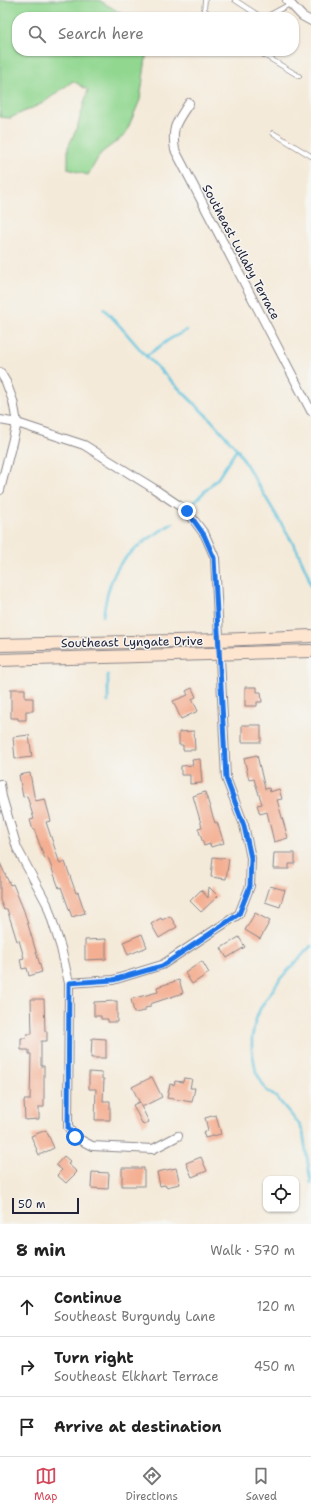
<!DOCTYPE html>
<meta charset="utf-8">
<style>
body{margin:0;font-family:"Shantell Sans",sans-serif;background:#f6f6f6;color:#222}
.controls{position:absolute;right:12px;bottom:12px;display:grid;overflow:hidden;border-radius:8px;box-shadow:0 1px 3px #0004}
.controls button{width:36px;height:36px;display:grid;place-items:center;padding:0;border:0;border-bottom:1px solid #e0e0e0;background:#fff;color:#222;font:20px sans-serif}
.scale{position:absolute;left:12px;bottom:10px;width:67px;box-sizing:border-box;padding-left:4px;border:2px solid #22223b;border-top:0;font-size:11px;line-height:14px;white-space:nowrap;color:#22223b;-webkit-text-stroke:3px #f6f6f2;paint-order:stroke}
.stop{position:absolute;width:12px;height:12px;margin:-9px;border:3px solid #1a73e8;border-radius:50%;background:#fff}
.stop.end{background:#1a73e8;border-color:#fff;box-shadow:0 1px 4px #0008}
.list{margin:0;padding:0;list-style:none}
h2{display:flex;justify-content:space-between;align-items:center;height:52px;margin:0;padding:0 16px;font-size:17px}
h2 small{font-size:13px;font-weight:400;color:#767676}
.list li{display:grid;grid-template-columns:26px 1fr auto;gap:12px;align-items:center;box-sizing:border-box;height:60px;padding:0 16px;border-top:1px solid #e0e0e0}
.list b{display:block;font-size:15px;white-space:nowrap}
.list p{margin:0;font-size:13px;white-space:nowrap;color:#767676}
.list em{font-size:13px;font-style:normal;color:#767676}
.icon{flex:none;width:22px;height:22px;fill:none;stroke:currentColor;stroke-width:2;stroke-linecap:round;stroke-linejoin:round}
.map{position:relative;flex:none;width:311px;height:1224px;overflow:hidden}
.search{position:absolute;background:#fff;box-shadow:0 1px 3px #0004;left:12px;right:12px;top:12px;height:44px;display:flex;align-items:center;gap:10px;box-sizing:border-box;padding:0 14px;border-radius:16px;color:#767676;font-size:15px}
.sheet{height:232px;background:#fff}
nav{display:flex;justify-content:space-around;align-items:center;box-sizing:border-box;height:56px;border-top:1px solid #e0e0e0;background:#fff;font-size:11px;color:#767676}
nav a{display:grid;justify-items:center;gap:2px}
nav .on{color:#d1495b}
.map>svg:first-child{display:block}
</style>
<div class="map">
<svg width="311" height="1224" viewBox="0 0 311 1224">
<rect width="100%" height="100%" fill="#f6f6f2"/>
<filter id="ink" filterUnits="userSpaceOnUse"><feTurbulence type="fractalNoise" baseFrequency=".025" numOctaves="2"/><feDisplacementMap in="SourceGraphic" scale="8" xChannelSelector="R" yChannelSelector="G"/><feConvolveMatrix kernelMatrix="1 2 1 2 8 2 1 2 1" color-interpolation-filters="sRGB"/></filter>
<filter id="wash" filterUnits="userSpaceOnUse"><feTurbulence type="fractalNoise" baseFrequency=".012" numOctaves="4" result="noise"/><feDisplacementMap in="SourceGraphic" scale="16" xChannelSelector="R" yChannelSelector="G"/><feGaussianBlur stdDeviation="0.9" result="paint"/><feColorMatrix in="noise" values="0 0 0 0 0 0 0 0 0 0 0 0 0 0 0 0 0 1.4 0 .05"/><feComposite in="paint" operator="in"/></filter>
<g filter="url(#wash)">
<rect width="100%" height="100%" fill="#f4ead9"/>
<!-- green -->
<polygon fill="#91d790" stroke="#5a7c66" points="0,0 99,0 127,17 17,17 17,51 147,51 140,100 125,135 101,153 88,175 68,169 68,147 77,128 88,90 73,81 43,103 10,118 0,117"/>
<g fill="none" stroke-linecap="round" stroke-linejoin="round">
<!-- stream -->
<g stroke="#61c4df" stroke-width="2.5">
<polyline points="104,309 120,326 145,355 211,420 237,449 297,550 308,575 311,587"/>
<polyline points="146,356 170,339 187,330"/>
<polyline points="194,502 218,478 237,449"/>
<path d="M103 616C106 598 110 578 121 563 133 547 157 533 173 523"/>
<polyline points="108,675 108,702"/>
<polyline points="311,946 280,979 260,1009 255,1022 252,1038 252,1050 256,1072 266,1090 277,1098 299,1124 303,1132 311,1183"/>
</g>
</g>
<g id="blocks">
<!-- building -->
<g fill="#f4af92">
<polygon points="245,687 257,687 257,692 261,692 262,702 257,702 257,706 245,706"/>
<polygon points="192,688 196,697 192,699 198,711 181,719 173,701 188,695 186,691"/>
<polygon points="11,689 25,689 25,698 33,698 33,711 26,711 26,720 18,720 18,718 11,718"/>
<rect x="242" y="725" width="19" height="17"/>
<polygon points="194,731 195,750 183,750 183,745 179,745 179,732"/>
<polygon points="29,735 32,757 15,759 13,737"/>
<polygon points="257,755 265,789 269,788 270,792 279,789 282,799 277,800 288,838 274,842 267,812 260,814 257,805 262,804 254,779 249,780 244,758"/>
<polygon points="200,759 202,783 190,784 190,775 181,775 181,766 193,765 192,760"/>
<polygon points="30,773 35,801 45,799 51,821 46,822 60,864 65,862 76,893 78,892 85,913 72,917 61,887 59,888 48,858 45,859 34,829 33,830 30,820 34,819 27,796 23,797 19,775"/>
<polygon points="205,792 215,823 217,822 224,843 211,847 210,844 204,846 198,828 202,827 193,796"/>
<polygon points="274,853 295,853 295,864 289,864 289,869 273,869"/>
<polygon points="213,857 229,859 226,879 211,877"/>
<polygon points="0,863 10,885 13,884 24,911 42,972 29,976 27,968 22,969 20,959 24,958 19,940 17,941 7,909 4,910 0,900"/>
<polygon points="270,886 285,890 280,907 265,902"/>
<polygon points="209,887 218,896 201,912 190,901 201,890 208,898"/>
<polygon points="255,913 270,921 260,939 245,930"/>
<polygon points="170,916 177,927 159,938 151,924 161,918 162,920"/>
<polygon points="142,934 147,947 128,955 123,942"/>
<polygon points="239,937 245,947 227,958 221,948"/>
<polygon points="106,939 106,959 85,960 85,940"/>
<polygon points="202,961 209,973 192,984 185,973"/>
<polygon points="179,980 183,993 150,1004 150,1007 145,1008 145,1011 134,1013 131,999 158,992 157,987"/>
<polygon points="31,999 44,999 45,1031 47,1031 47,1041 41,1041 41,1066 44,1066 44,1107 39,1107 39,1119 25,1120 24,1100 30,1100 31,1054 29,1054 29,1050 21,1050 21,1038 26,1038 27,1034 32,1034"/>
<polygon points="117,1001 117,1022 108,1022 108,1019 101,1019 101,1016 94,1016 94,1002"/>
<polygon points="92,1038 106,1039 106,1058 91,1058"/>
<polygon points="89,1072 102,1073 102,1079 104,1079 103,1101 110,1101 110,1120 95,1120 96,1089 89,1089"/>
<polygon points="152,1077 162,1097 142,1107 132,1087"/>
<polygon points="184,1078 192,1079 190,1088 195,1088 192,1102 167,1098 170,1084 174,1085 175,1081 183,1082"/>
<polygon points="139,1102 149,1122 143,1125 133,1105"/>
<polygon points="216,1115 221,1134 205,1138 203,1132 208,1130 205,1118"/>
<polygon points="46,1130 54,1148 39,1155 31,1136"/>
<polygon points="64,1156 70,1161 68,1164 77,1172 66,1183 57,1175 62,1170 56,1165"/>
<polygon points="201,1157 207,1171 192,1177 186,1163"/>
<rect x="122" y="1168" width="22" height="18"/>
<polygon points="176,1168 180,1184 166,1187 165,1185 160,1186 157,1172"/>
<polygon points="92,1172 109,1173 108,1189 91,1188"/>
</g>
</g>
</g>
<g filter="url(#ink)">
<use href="#blocks" fill-opacity="0" stroke="#8b868a" stroke-width="1"/>
<g fill="none" stroke-linecap="round" stroke-linejoin="round">
<!-- lane casing -->
<g stroke="#8b868a" stroke-width="5.5">
<g id="lane">
<polyline points="235,0 261,17"/>
<polyline points="204,10 214,17"/>
<polyline points="199,17 204,10 205,0"/>
<polyline points="266,17 290,4"/>
<polyline points="257,51 299,76"/>
<polyline points="273,133 311,156"/>
</g>
</g>
<!-- street casing -->
<g stroke="#8b868a" stroke-width="10">
<g id="street">
<polyline points="287,0 302,16 311,21"/>
<path d="M189 103C177 122 171 126 175 150L311 411"/>
<polyline points="0,372 6,382 13,401 17,423 0,490"/>
<polyline points="0,420 17,423 84,445 153,488 187,511 205,535 215,558 226,778 244,825 251,858 250,886 239,914 162,965 113,980 69,983"/>
<polyline points="0,784 2,797 17,848 47,904 61,948 69,983 68,1127 75,1137 92,1146 153,1149 178,1136"/>
</g>
</g>
<!-- secondary casing -->
<g stroke="#8b868a" stroke-width="14">
<g id="secondary">
<polyline points="0,645 219,640 311,636"/>
<polyline points="0,660 311,651"/>
</g>
</g>
<!-- lane -->
<use href="#lane" stroke="#fff" stroke-width="4"/>
<!-- street -->
<use href="#street" stroke="#fff" stroke-width="8"/>
<!-- secondary -->
<use href="#secondary" stroke="#fde5d0" stroke-width="12"/>
</g>
</g>
<g fill="none" stroke-linecap="round" stroke-linejoin="round" filter="url(#ink)">
<!-- route -->
<polyline stroke="#1a73e8" stroke-width="5" points="75,1137 68,1128 69,983 113,980 162,966 239,914 250,886 251,858 244,826 226,778 214,558 204,535 187,511"/>
</g>
<g text-anchor="middle" dominant-baseline="central" stroke-width="3" stroke-linejoin="round" paint-order="stroke">
<!-- street labels -->
<g font-size="12" fill="#22223b" stroke="#f6f6f2">
<text transform="translate(241 252) rotate(62)">Southeast Lullaby Terrace</text>
<text transform="translate(132 642) rotate(-1)">Southeast Lyngate Drive</text>
</g>
</g>
</svg>
<div class="controls">
<button><svg class="icon" aria-label="locate" viewBox="0 0 24 24"><circle cx="12" cy="12" r="6"/><path d="M12 2v4M12 18v4M2 12h4M18 12h4"/></svg></button>
</div>
<div class="scale">50 m</div>
<div class="stop" style="left:75px;top:1137px"></div>
<div class="stop end" style="left:187px;top:511px"></div>
<div class="search"><svg class="icon" aria-label="search" viewBox="0 0 24 24"><circle cx="10" cy="10" r="6"/><path d="M15 15l6 6"/></svg>Search here</div>
</div>
<section class="sheet">
<h2>8 min<small>Walk · 570 m</small></h2>
<ul class="list">
<li><svg class="icon" aria-label="ahead" viewBox="0 0 24 24"><path d="M12 20V5M6 11l6-6 6 6"/></svg><div><b>Continue</b><p>Southeast Burgundy Lane</p></div><em>120 m</em></li>
<li><svg class="icon" aria-label="right" viewBox="0 0 24 24"><path d="M7 20v-9h11M14 6l5 5-5 5"/></svg><div><b>Turn right</b><p>Southeast Elkhart Terrace</p></div><em>450 m</em></li>
<li><svg class="icon" aria-label="arrive" viewBox="0 0 24 24"><path d="M6 21V4h12l-3 4 3 4H6"/></svg><div><b>Arrive at destination</b></div></li>
</ul>
</section>
<nav>
<a class="on"><svg class="icon" aria-label="map" viewBox="0 0 24 24"><path d="M3 6l6-2 6 2 6-2v14l-6 2-6-2-6 2zM9 4v14M15 6v14"/></svg>Map</a>
<a><svg class="icon" aria-label="directions" viewBox="0 0 24 24"><path d="M12 3l9 9-9 9-9-9zM9 14v-3h6M13 9l2 2-2 2"/></svg>Directions</a>
<a><svg class="icon" aria-label="saved" viewBox="0 0 24 24"><path d="M7 4h10v16l-5-4-5 4z"/></svg>Saved</a>
</nav>
